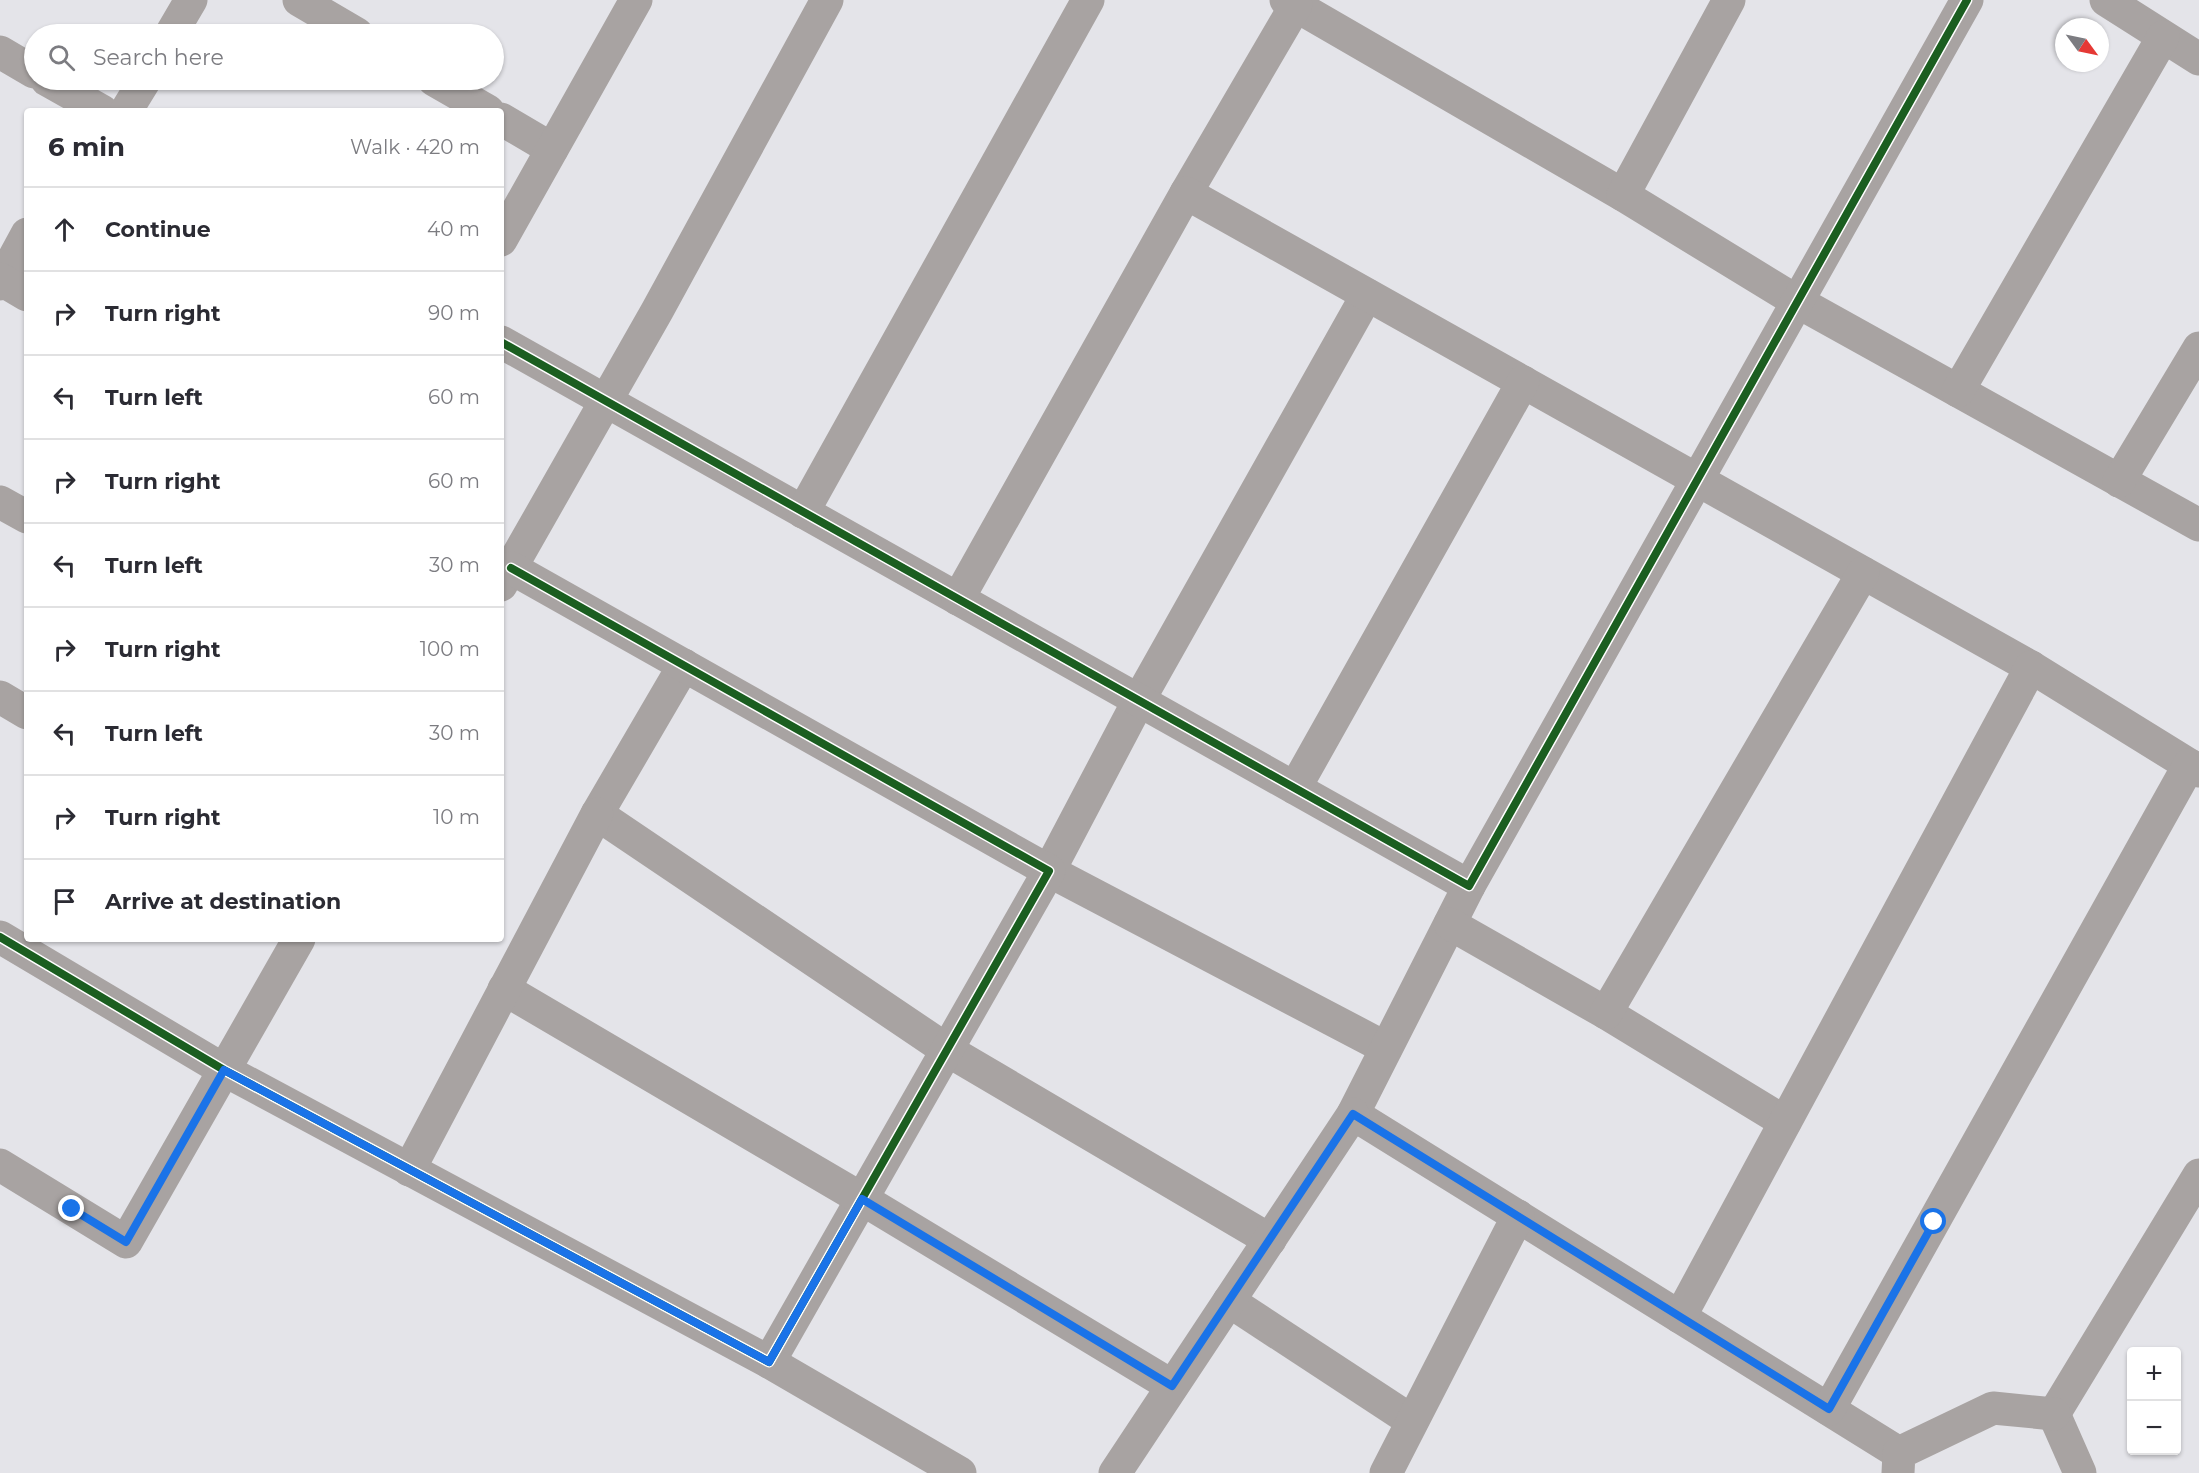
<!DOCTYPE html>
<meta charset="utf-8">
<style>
body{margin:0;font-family:Montserrat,sans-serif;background:#f7f7f7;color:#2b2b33}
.controls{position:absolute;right:18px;bottom:18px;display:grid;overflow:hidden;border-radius:6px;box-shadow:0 2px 4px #0004}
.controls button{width:54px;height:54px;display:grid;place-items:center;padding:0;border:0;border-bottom:2px solid #e1e1e2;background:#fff;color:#2b2b33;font:30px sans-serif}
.compass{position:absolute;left:2055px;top:18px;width:54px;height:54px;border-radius:50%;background:#fff;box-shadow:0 2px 4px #0004;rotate:123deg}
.stop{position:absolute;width:18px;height:18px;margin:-14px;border:4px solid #1a73e8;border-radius:50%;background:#fff}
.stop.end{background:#1a73e8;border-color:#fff;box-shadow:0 2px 6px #0008}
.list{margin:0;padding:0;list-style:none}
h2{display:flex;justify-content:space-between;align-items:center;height:78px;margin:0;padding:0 24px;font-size:26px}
h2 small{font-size:20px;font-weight:400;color:#7c7c81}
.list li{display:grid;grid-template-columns:39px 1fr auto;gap:18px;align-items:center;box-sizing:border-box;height:84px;padding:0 24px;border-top:2px solid #e1e1e2}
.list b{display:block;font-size:22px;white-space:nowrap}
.list em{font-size:20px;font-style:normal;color:#7c7c81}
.icon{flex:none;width:33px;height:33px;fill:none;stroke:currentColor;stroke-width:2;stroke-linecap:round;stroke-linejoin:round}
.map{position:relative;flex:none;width:2199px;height:1473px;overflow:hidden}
.search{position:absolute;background:#fff;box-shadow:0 2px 4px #0004;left:24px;top:24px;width:480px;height:66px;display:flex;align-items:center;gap:15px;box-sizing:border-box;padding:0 21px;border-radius:33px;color:#7c7c81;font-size:22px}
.panel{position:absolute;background:#fff;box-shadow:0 2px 4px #0004;left:24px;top:108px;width:480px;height:834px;border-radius:6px}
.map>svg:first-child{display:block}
</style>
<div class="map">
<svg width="2199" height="1473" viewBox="0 0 2199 1473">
<rect width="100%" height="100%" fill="#e4e4e9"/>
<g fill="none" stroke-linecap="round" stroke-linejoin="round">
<!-- minor -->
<g stroke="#a8a3a2" stroke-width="33">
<polyline points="299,0 357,34"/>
<polyline points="1286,0 1623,195"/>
<polyline points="1729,0 1623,195 1798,302 2199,525"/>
<polyline points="2106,0 2199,59"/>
<polyline points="171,34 191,0"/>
<polyline points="0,52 34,72"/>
<polyline points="47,80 102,111"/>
<polyline points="434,80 488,111"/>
<polyline points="126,111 145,80"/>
<polyline points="501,119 552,149"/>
<polyline points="1186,193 1296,5"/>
<polyline points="501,240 636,0"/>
<polyline points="0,284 27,234"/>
<polyline points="1367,295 1139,700 1049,871 1386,1048"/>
<polyline points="501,342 1469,886 1967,0"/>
<polyline points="1958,391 2163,37"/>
<polyline points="2119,481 2199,348"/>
<polyline points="0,502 27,517"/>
<polyline points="803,512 1088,0"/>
<polyline points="501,585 657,311 827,0"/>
<polyline points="958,599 1186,193 2031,667"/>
<polyline points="684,665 597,814 947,1050 1270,1240"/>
<polyline points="0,697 27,713"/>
<polyline points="1295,788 1523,382"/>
<polyline points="1469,886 1353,1114 1899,1453"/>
<polyline points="1450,924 1606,1013 1785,1122"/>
<polyline points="0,937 224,1070 769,1362 1049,871 511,568"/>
<polyline points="504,989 862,1199 1172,1386"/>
<polyline points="1606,1013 1863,573"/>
<polyline points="0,1165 126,1242 299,939"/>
<polyline points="409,1170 597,814"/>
<polyline points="1229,1301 1412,1421"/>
<polyline points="1680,1317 2031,667 2199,771"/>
<polyline points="769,1362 960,1473"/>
<polyline points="1829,1409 2189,765"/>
<polyline points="2054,1414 2199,1175"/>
<polyline points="2054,1414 2080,1473"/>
<polyline points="1115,1473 1353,1114"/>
<polyline points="1386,1473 1518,1216"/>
<polyline points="1898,1473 1899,1453 1993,1408 2054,1414"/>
</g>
<!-- minor-bridge -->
<polyline stroke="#a8a3a2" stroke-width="33" points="0,279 27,295"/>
<!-- cycleway casing -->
<g stroke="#fff" stroke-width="11">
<g id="cycleway">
<polyline points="501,342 1469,886 1967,0"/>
<polyline points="0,937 224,1070 769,1362 1049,871 511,568"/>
</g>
</g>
<!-- cycleway -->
<use href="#cycleway" stroke="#1b5e20" stroke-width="8"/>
</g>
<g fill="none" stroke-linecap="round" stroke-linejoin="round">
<!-- route -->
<polyline stroke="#1a73e8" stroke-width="8" points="72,1209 126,1242 224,1070 769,1362 862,1199 1172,1386 1353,1114 1829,1409 1934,1222"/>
</g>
</svg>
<div class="controls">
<button>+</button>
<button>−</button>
</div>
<svg class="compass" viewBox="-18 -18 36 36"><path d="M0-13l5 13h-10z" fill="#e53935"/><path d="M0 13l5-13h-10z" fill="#7c7c81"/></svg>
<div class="stop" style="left:1934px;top:1222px"></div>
<div class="stop end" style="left:72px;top:1209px"></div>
<div class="search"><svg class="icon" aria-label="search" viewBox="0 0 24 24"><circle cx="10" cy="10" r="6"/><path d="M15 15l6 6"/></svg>Search here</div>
<section class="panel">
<h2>6 min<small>Walk · 420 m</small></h2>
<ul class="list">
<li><svg class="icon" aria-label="ahead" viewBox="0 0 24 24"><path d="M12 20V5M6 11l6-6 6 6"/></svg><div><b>Continue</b></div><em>40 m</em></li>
<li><svg class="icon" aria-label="right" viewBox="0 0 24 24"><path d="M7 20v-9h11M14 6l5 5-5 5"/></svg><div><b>Turn right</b></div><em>90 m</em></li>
<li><svg class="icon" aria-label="left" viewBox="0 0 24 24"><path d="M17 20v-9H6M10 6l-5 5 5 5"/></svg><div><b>Turn left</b></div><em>60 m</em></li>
<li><svg class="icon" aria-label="right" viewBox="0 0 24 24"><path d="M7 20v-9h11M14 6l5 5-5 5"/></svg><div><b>Turn right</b></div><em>60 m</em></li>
<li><svg class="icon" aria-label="left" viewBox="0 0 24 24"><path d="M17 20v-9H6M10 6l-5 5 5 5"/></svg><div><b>Turn left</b></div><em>30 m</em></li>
<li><svg class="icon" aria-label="right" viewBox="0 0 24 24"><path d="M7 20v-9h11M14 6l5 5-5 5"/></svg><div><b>Turn right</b></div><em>100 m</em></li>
<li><svg class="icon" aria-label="left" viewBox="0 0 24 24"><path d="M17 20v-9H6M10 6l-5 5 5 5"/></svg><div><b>Turn left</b></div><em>30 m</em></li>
<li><svg class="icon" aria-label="right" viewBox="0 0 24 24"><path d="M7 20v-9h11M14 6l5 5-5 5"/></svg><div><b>Turn right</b></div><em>10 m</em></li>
<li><svg class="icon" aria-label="arrive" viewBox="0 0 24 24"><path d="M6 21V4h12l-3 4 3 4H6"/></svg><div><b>Arrive at destination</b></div></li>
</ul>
</section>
</div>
